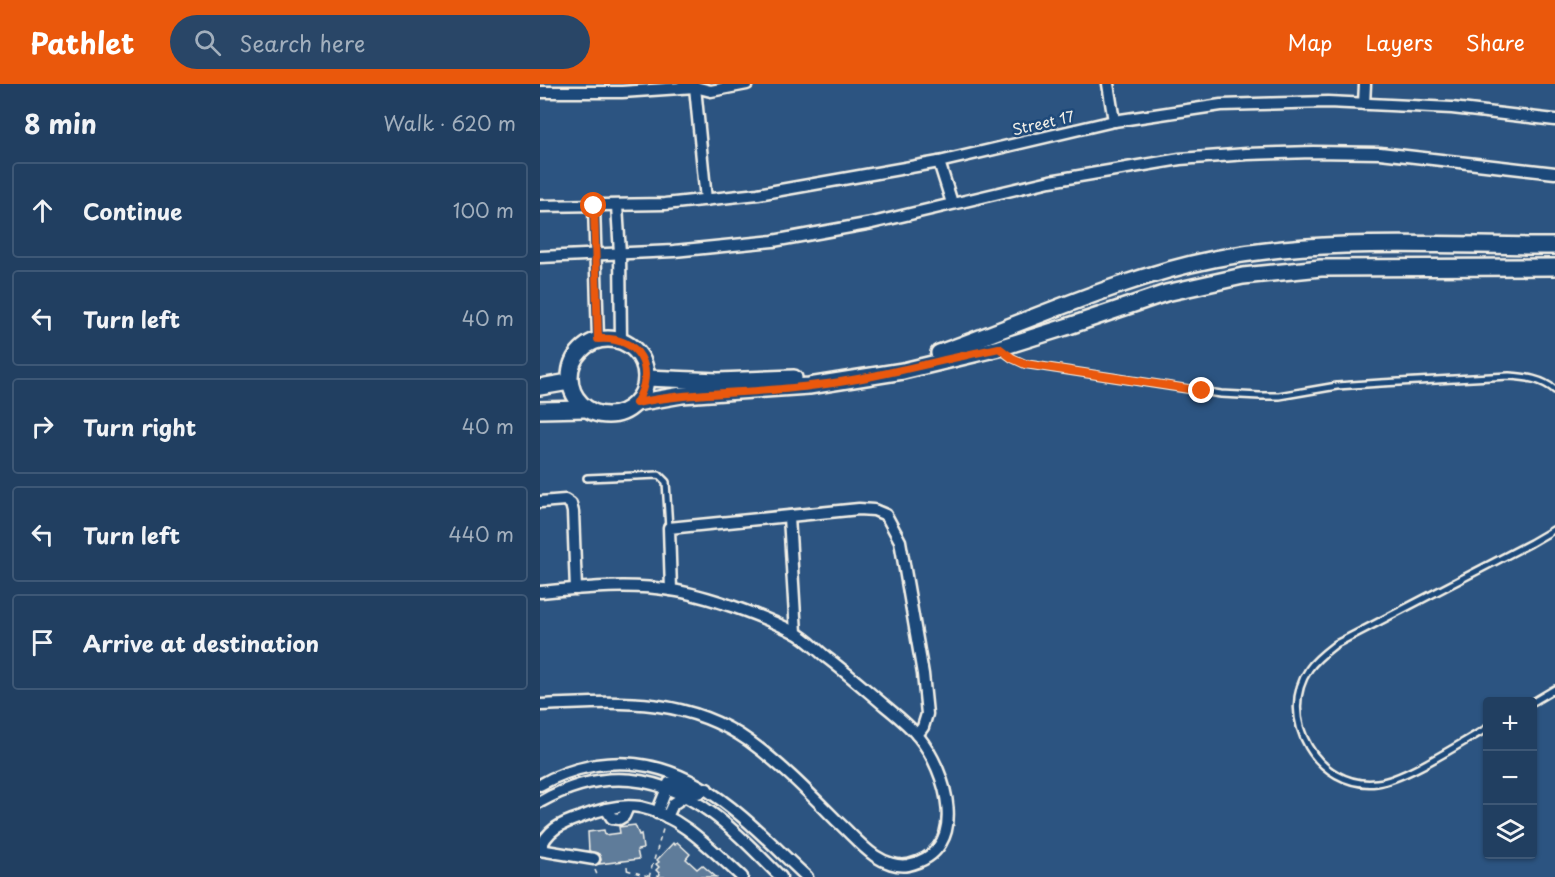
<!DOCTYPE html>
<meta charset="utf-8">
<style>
body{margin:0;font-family:"Playpen Sans",sans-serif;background:#294667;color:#f1f3f6}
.controls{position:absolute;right:18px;bottom:18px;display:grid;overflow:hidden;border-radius:6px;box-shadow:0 2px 4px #0004}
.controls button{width:54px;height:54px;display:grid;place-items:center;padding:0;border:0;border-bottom:2px solid #3e5876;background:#213f61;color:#f1f3f6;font:30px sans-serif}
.stop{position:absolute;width:18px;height:18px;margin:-14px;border:4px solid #ea580c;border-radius:50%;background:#fff}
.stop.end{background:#ea580c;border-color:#fff;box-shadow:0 2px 6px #0008}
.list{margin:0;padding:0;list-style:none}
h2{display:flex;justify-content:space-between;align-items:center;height:78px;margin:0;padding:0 24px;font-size:26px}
h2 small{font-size:20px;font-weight:400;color:#a2afbd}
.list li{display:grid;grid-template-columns:39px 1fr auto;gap:18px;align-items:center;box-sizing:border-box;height:96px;margin:0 12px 12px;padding:0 12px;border:2px solid #3e5876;border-radius:6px}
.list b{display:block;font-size:22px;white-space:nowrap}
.list em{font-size:20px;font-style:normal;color:#a2afbd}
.icon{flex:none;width:33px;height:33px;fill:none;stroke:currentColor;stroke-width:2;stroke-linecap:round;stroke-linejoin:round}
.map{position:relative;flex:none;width:1015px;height:793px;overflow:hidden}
header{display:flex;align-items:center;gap:36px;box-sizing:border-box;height:84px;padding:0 30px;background:#ea580c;color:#fff}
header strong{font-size:28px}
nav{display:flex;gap:33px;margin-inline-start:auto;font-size:21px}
.search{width:420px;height:54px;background:#294667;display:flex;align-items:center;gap:15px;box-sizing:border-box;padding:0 21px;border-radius:33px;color:#a2afbd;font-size:22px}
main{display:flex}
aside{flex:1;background:#213f61}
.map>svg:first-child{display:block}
</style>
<header>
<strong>Pathlet</strong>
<div class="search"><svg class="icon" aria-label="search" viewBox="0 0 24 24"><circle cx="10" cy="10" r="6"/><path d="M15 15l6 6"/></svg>Search here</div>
<nav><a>Map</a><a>Layers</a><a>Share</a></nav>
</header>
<main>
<aside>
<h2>8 min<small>Walk · 620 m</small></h2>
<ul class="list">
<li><svg class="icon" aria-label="ahead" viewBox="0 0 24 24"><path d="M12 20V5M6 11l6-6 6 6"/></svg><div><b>Continue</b></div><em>100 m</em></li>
<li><svg class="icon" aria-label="left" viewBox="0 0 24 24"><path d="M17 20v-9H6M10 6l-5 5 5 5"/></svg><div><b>Turn left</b></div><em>40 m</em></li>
<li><svg class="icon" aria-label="right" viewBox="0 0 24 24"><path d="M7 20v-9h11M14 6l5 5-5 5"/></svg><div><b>Turn right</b></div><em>40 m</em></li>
<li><svg class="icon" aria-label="left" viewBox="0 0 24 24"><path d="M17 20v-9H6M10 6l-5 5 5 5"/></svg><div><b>Turn left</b></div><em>440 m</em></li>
<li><svg class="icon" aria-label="arrive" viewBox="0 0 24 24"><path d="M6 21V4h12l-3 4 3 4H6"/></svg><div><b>Arrive at destination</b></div></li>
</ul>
</aside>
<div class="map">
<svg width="1015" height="793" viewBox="0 0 1015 793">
<rect width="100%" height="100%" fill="#2c5481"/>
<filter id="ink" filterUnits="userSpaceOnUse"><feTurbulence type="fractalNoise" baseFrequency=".0167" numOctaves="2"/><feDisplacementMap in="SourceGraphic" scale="12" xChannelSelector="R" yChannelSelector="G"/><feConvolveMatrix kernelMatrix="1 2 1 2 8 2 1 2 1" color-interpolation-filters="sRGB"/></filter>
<g filter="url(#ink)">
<!-- building -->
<g fill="#5e7b9a" stroke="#f4f1e8" stroke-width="1.5">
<polygon points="95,741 99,751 101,750 103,765 97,766 99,775 59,780 61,776 59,770 49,767 48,748 64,746 65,751 80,749 79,743"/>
<polygon points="137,758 150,770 146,775 157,785 162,781 176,793 117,793 120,790 116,786 119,783 116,780 119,778 117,776 133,759 135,761"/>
</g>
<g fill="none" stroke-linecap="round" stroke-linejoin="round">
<!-- lane casing -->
<g stroke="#f4f1e8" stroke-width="10">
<g id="lane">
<path d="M461 266 472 274 485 280 681 310 720 312H739L797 302 841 299 969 292C986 293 1002 295 1015 306"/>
<polyline points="47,394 119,391 126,398 129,444"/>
<polyline points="993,618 1015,605"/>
<path d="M948 644C920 659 867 695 837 699 778 706 736 633 769 585 776 575 787 567 796 560L991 459 1015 445"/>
</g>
</g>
<!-- street casing -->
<g stroke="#f4f1e8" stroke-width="15">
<g id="street">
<polyline points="568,0 574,37"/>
<polyline points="155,3 166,116"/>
<polyline points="0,8 82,8 155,3 171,7 207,0"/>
<polyline points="824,20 825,0"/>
<polyline points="399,78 412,119"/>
<polyline points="0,122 125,120 218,110 399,78 574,37 681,21 788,18 912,24 1015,36"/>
<polyline points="54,122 58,255"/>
<polyline points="77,122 80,169 81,257"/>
<polyline points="0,173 134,167 233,157 332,139 510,97 640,75 707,70 773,68 840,69 1015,89"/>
<polyline points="0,418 25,416 31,420 33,428 36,505"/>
<polyline points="249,433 256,549"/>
<polyline points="131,506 129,444 319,425 334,426 346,431 360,457 383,590 387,630 383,643 377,651"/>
<path d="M0 508C43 504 88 499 131 506 166 511 223 532 254 548 266 554 276 565 286 573 306 588 325 605 344 621 356 631 368 640 378 652 406 686 432 767 368 781 357 783 344 778 335 772 322 763 310 749 298 738 270 710 241 680 209 657 144 611 74 618 0 621"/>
<path d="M0 701C18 690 35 685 56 681 149 667 205 736 267 793"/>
<path d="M0 718C60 684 118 689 173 730 198 748 219 772 241 793"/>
<polyline points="66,725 72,734 79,735 84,732 88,723"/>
<polyline points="117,729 129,699 134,698 158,709 167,705"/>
<polyline points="127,733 133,720 145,712"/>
<path d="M54 775 0 766C6 746 22 739 41 733 58 726 81 720 100 723 140 731 172 766 202 793"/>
</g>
</g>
<!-- secondary casing -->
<g stroke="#f4f1e8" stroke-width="20">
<g id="secondary">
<circle cx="68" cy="293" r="38"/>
<path d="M399 269C490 237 579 194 674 175 784 153 903 162 1015 162"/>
<polyline points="106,294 178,297 254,294"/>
<polyline points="0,303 29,298"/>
<polyline points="96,319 142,311 269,302 363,287 459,264 529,242 626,209 703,192 781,184 1015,183"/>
<polyline points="0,326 45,325"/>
</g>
</g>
<!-- path -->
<g stroke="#f4f1e8" stroke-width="1.5" stroke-dasharray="4.5 4.5" stroke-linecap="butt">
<polyline points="87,782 88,793"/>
<polyline points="55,786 58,793"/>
<polyline points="87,786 111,793"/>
<polyline points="109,793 124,742"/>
</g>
<!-- lane -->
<use href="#lane" stroke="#1f4a7a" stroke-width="5"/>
<!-- street -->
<use href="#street" stroke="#1f4a7a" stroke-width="10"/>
<!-- secondary -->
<use href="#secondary" stroke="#1f4a7a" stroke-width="15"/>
</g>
</g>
<g fill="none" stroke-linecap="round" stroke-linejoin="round" filter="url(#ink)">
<!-- route -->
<path stroke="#ea580c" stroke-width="8" d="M54 122 58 255C100 252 117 285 96 319 153 307 212 310 270 302 334 295 395 277 459 264L472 274 485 280 662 307"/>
</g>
<g text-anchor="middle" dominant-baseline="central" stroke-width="5" stroke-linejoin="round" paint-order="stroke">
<!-- street labels -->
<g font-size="15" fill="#f4f1e8" stroke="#1f4a7a">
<text transform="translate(503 38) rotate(-13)">Street 17</text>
</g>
</g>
</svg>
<div class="controls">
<button>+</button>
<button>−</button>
<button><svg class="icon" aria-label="layers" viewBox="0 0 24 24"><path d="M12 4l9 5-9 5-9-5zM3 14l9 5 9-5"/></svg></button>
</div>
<div class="stop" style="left:54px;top:122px"></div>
<div class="stop end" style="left:662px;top:307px"></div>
</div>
</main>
